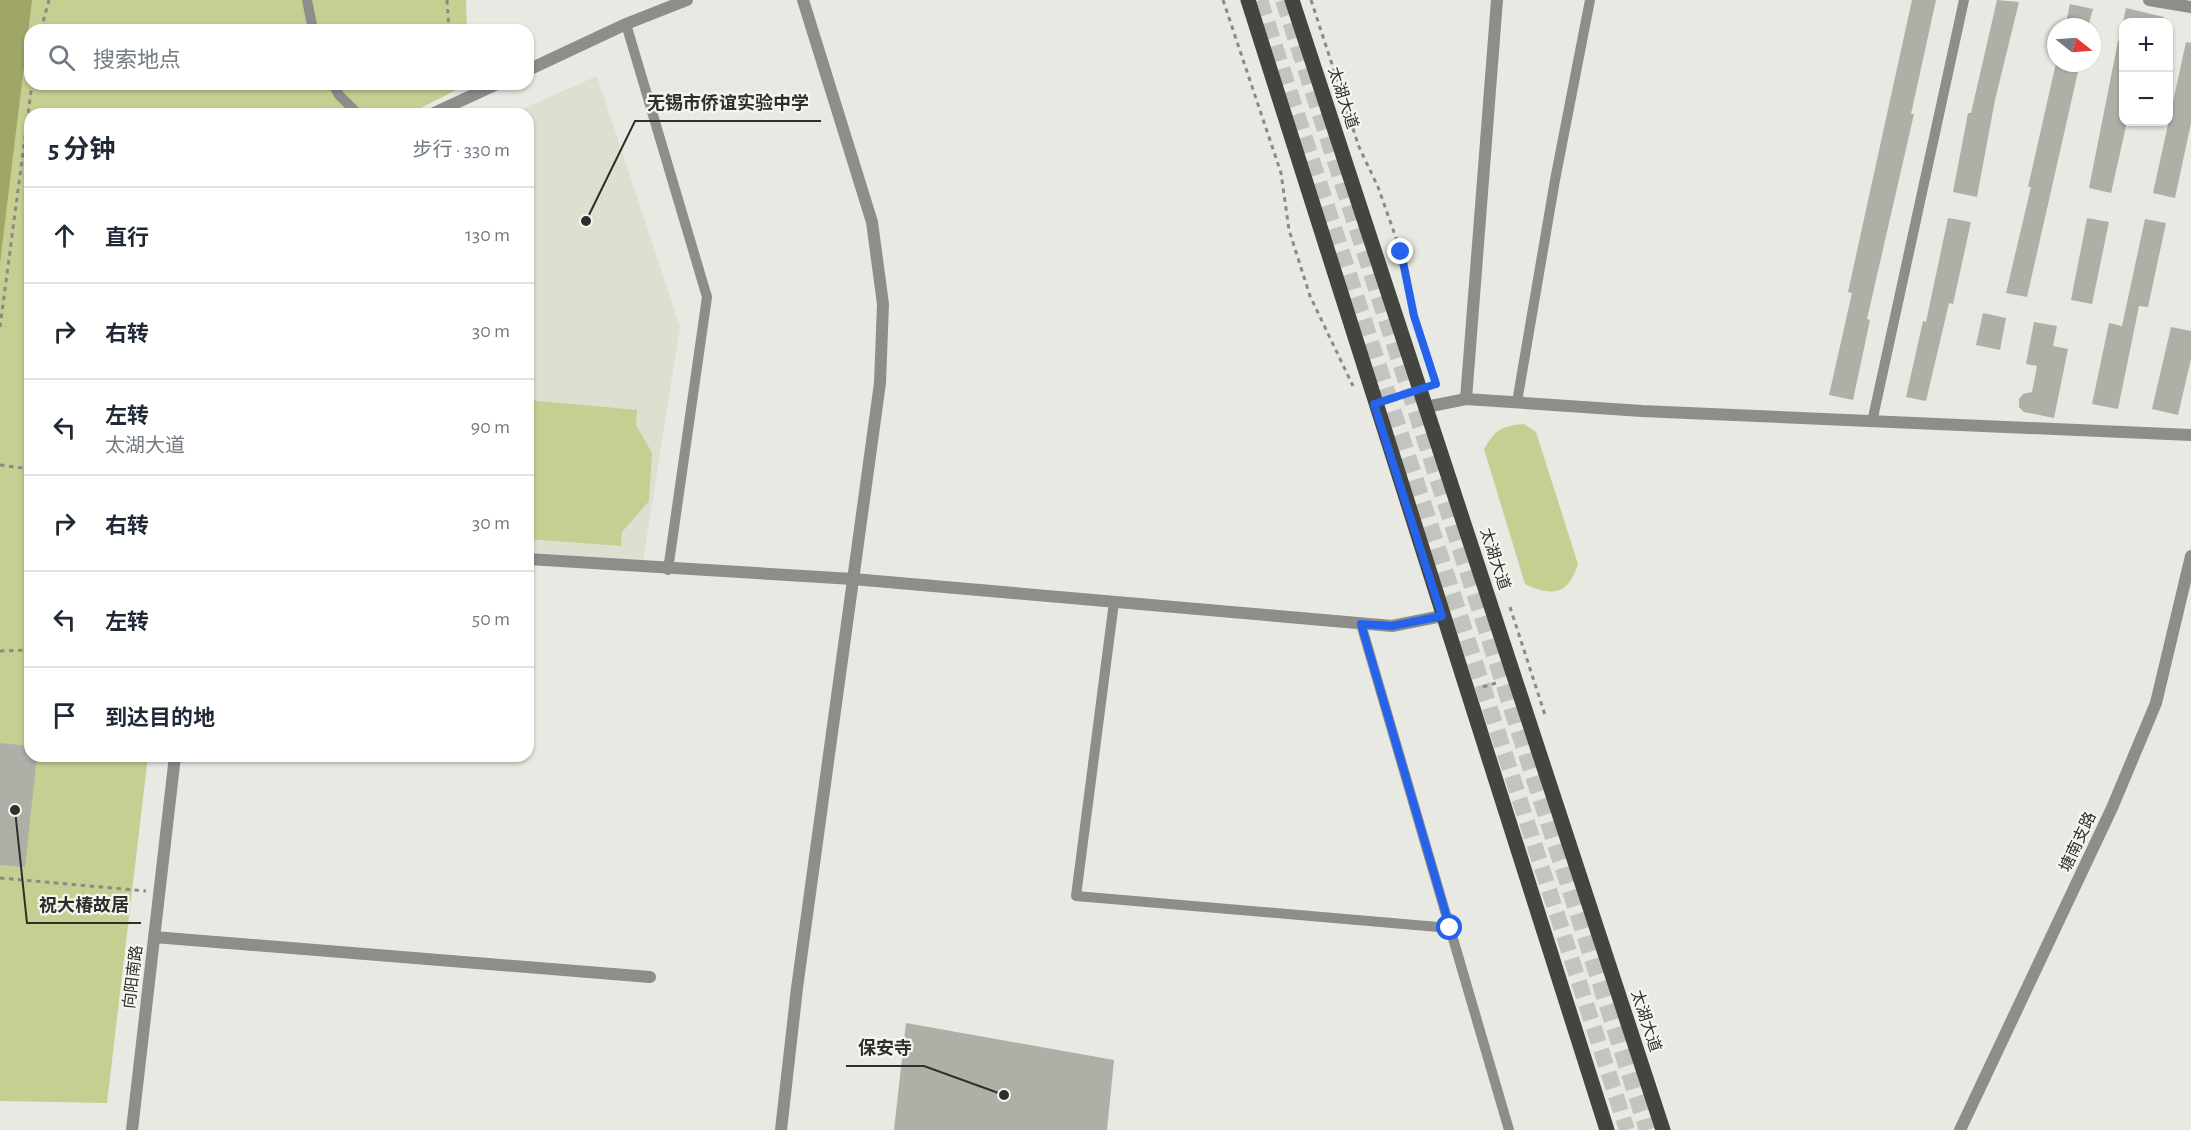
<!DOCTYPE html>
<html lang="zh">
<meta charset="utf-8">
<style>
body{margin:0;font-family:"Alegreya Sans","Noto Sans SC",sans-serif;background:#f6f6f7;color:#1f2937}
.controls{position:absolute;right:18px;top:18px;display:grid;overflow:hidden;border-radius:12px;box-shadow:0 2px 4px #0004}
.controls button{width:54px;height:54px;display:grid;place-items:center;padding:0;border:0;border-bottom:2px solid #e0e1e3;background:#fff;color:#1f2937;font:30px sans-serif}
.compass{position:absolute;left:2047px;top:18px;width:54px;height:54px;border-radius:50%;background:#fff;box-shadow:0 2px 4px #0004;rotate:107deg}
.stop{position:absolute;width:18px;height:18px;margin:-14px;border:4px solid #2563eb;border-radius:50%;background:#fff}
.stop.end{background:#2563eb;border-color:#fff;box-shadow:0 2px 6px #0008}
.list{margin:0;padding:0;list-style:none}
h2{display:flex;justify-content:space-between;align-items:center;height:78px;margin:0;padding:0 24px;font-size:26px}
h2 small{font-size:20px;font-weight:400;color:#747a83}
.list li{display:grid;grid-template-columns:39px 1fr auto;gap:18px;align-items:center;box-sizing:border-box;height:96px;padding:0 24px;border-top:2px solid #e0e1e3}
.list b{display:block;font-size:22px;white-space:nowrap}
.list p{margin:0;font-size:20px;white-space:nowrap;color:#747a83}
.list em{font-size:20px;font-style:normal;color:#747a83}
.icon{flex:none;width:33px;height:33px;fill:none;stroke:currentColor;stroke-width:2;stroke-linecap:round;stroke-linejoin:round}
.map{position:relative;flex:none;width:2191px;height:1130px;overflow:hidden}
.search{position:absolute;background:#fff;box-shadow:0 2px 4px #0004;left:24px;top:24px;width:510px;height:66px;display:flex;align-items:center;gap:15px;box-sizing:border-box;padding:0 21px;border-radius:18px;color:#747a83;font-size:22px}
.panel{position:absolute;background:#fff;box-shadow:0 2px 4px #0004;left:24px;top:108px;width:510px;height:654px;border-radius:18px}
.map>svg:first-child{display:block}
</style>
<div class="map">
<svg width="2191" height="1130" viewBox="0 0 2191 1130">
<rect width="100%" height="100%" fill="#e8e9e2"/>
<!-- built -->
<polygon fill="#dde0d0" points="597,76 680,327 643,561 528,552 528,114 511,114"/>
<!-- green -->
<g fill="#c7ce91">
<polygon points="0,0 466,0 467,30 30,30 30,84 468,84 409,114 30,114 30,756 148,756 107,1103 0,1101"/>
<polygon points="528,400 637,410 636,425 652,453 649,501 622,532 621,546 528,539"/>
<path d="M1524 424 1536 432 1578 564C1568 595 1553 597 1525 584L1484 449C1496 429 1501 426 1524 424Z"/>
</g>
<!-- water -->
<polygon fill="#9fa666" points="0,0 32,0 0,263"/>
<!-- building -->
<g fill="#aeafa7">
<polygon points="1912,0 1936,0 1911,114 1914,114 1867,319 1870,320 1853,400 1829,395 1852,293 1848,292"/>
<polygon points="1997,0 2019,2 1995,100 1977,197 1953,192 1968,113 1971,113"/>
<polygon points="2070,4 2093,9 2088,27 2065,27"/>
<polygon points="2126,8 2164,17 2164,22 2123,22"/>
<polygon points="2118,41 2124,41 2124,122 2127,122 2111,193 2089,188"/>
<polygon points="2186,42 2191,43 2191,123 2175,198 2153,193"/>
<polygon points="2056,63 2080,63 2027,297 2006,293 2031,187 2028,187"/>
<polygon points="1948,218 1971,222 1953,304 1949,303 1926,401 1906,397 1923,321 1926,322"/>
<polygon points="2087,218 2109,222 2092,304 2071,300"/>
<polygon points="2145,219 2166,223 2148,307 2139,306 2118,409 2092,404 2109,323 2122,326"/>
<polygon points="1983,313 2006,318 2000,350 1976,345"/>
<polygon points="2034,322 2057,326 2053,346 2068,349 2054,418 2024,412 2019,407 2019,399 2023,394 2032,392 2037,366 2026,364"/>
<polygon points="2171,327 2191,331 2191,359 2178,415 2152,409"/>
<polygon points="0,743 30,746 30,756 37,756 25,867 0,865"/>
<polygon points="906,1023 1114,1060 1107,1130 894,1130"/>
</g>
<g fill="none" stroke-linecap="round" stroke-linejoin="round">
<!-- trunk-tunnel -->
<g stroke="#c3c4be" stroke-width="16" stroke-dasharray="16 8" stroke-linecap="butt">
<polyline points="1260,0 1627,1130"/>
<polyline points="1283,0 1647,1130"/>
</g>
<!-- path -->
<g stroke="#8a8b86" stroke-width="3" stroke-dasharray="4.5 4.5" stroke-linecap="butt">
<polyline points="447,0 449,30"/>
<polyline points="1223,0 1281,173 1289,230 1310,296 1353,386"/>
<polyline points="1311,0 1359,147 1378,187 1401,252 1413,313"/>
<polyline points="41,30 49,0"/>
<polyline points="0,327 32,84"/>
<polyline points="1390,399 1406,394"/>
<polyline points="0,465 30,469"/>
<polyline points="1510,607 1545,715"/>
<polyline points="0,651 30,650"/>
<polyline points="1483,687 1499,682"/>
<polyline points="0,878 146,891"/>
</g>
<!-- service -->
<g stroke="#8d8e8a" stroke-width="10">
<polyline points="307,0 313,30"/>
<polyline points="626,24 707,297 668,570"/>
<polyline points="333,84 339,95 358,114"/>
<polyline points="1517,402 1555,180 1590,0"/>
<polyline points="1872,422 1964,0"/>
<polyline points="1114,602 1076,896 1450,928"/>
<polyline points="1361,624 1509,1130"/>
</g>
<!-- minor -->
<g stroke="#8d8e8a" stroke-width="12">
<polyline points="2149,0 2191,7"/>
<polyline points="528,70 626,24 687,0"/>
<polyline points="432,114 497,84"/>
<polyline points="1466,399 1497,0"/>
<polyline points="1426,407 1466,399 1642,411 2191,435"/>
<polyline points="528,559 853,579 1392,626 1442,616"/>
<polyline points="154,937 650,977"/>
<polyline points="132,1130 175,756"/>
<polyline points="781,1130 797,988 880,383 883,304 872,222 803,0"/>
<polyline points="1960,1130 2112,808 2156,703 2191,556"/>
</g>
<!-- primary -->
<g stroke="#444540" stroke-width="15">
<polyline points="1248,0 1607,1130"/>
<polyline points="1292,0 1663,1130"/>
</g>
</g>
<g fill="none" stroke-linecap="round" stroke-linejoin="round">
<!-- route -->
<polyline stroke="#2563eb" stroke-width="8" points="1401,252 1414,316 1436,384 1374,404 1442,616 1392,626 1361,624 1450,928"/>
</g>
<g text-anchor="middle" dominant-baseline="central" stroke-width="4.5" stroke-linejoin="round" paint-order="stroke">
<!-- street labels -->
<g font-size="16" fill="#2e2f2c" stroke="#f5f7ef">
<text transform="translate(1343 98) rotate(72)">太湖大道</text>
<text transform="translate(1495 559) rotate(72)">太湖大道</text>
<text transform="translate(2078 842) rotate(-65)">塘南支路</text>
<text transform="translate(133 977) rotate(-83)">向阳南路</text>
<text transform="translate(1646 1021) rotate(72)">太湖大道</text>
</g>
</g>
<!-- callouts -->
<path fill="none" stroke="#2e2f2c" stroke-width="2" d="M586 221L635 121H821M15 810L27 923H141M1004 1095L924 1066H846"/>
<g fill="#2e2f2c" stroke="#f5f7ef" stroke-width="2">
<circle cx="586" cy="221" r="6"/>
<circle cx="15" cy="810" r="6"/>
<circle cx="1004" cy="1095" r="6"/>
</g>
<g font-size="18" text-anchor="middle" font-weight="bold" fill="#2e2f2c" stroke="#f5f7ef" stroke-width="4.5" stroke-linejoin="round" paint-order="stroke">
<text x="728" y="109">无锡市侨谊实验中学</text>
<text x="84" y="911">祝大椿故居</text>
<text x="885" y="1054">保安寺</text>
</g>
</svg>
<div class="controls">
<button>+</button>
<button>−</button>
</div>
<svg class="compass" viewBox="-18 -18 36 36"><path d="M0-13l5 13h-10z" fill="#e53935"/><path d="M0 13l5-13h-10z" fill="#747a83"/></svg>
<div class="stop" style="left:1450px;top:928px"></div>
<div class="stop end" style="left:1401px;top:252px"></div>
<div class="search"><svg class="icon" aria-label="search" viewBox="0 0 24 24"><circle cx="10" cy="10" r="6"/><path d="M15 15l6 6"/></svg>搜索地点</div>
<section class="panel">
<h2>5 分钟<small>步行 · 330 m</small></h2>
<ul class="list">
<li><svg class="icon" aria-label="ahead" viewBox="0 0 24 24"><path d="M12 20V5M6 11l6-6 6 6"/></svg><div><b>直行</b></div><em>130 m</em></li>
<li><svg class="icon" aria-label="right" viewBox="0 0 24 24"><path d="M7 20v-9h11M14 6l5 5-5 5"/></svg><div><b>右转</b></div><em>30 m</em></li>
<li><svg class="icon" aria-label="left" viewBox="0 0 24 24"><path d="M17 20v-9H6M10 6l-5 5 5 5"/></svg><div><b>左转</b><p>太湖大道</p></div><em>90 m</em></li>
<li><svg class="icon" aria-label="right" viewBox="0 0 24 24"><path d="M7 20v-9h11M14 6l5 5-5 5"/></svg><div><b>右转</b></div><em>30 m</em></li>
<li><svg class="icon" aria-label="left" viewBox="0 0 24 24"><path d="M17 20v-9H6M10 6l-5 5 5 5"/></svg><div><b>左转</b></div><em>50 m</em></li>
<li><svg class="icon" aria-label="arrive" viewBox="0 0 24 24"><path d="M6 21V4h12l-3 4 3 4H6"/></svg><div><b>到达目的地</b></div></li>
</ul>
</section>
</div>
